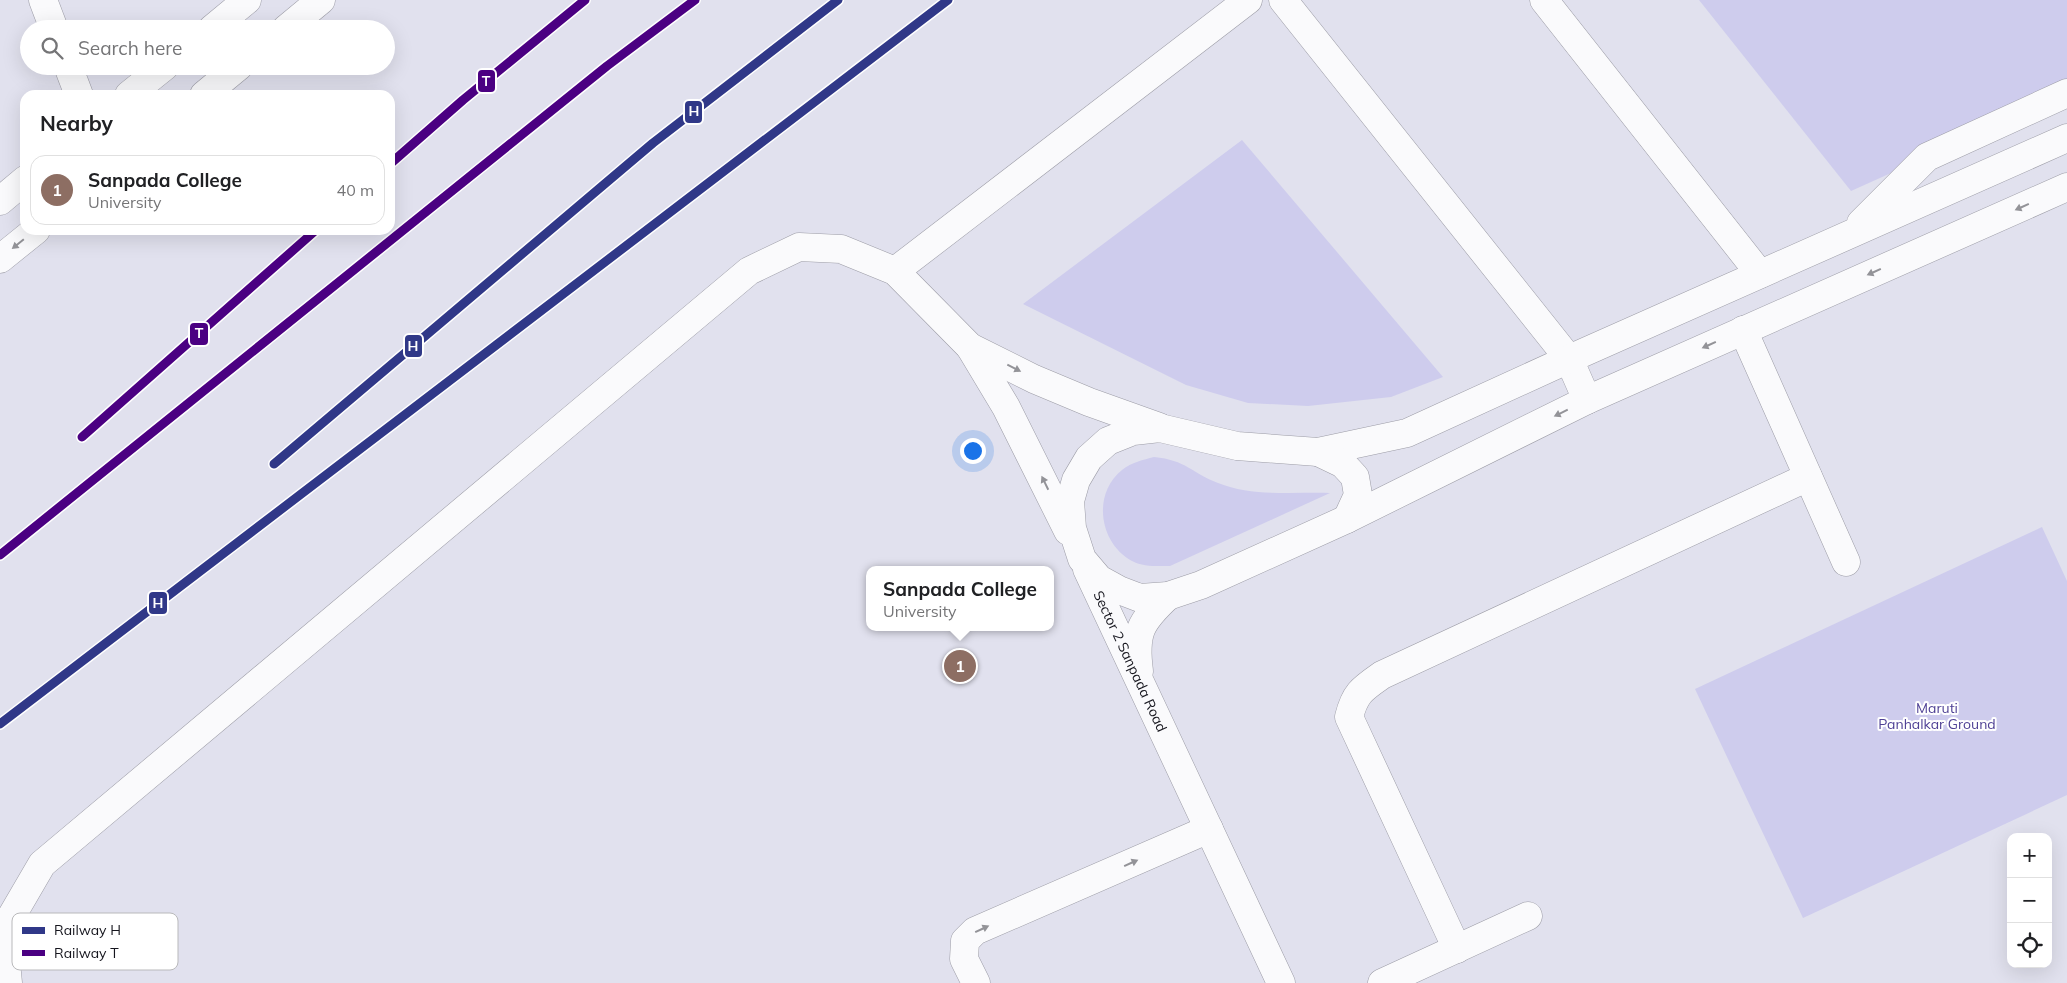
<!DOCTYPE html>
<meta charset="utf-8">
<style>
body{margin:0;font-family:Mulish,sans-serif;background:#f2f2f2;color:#202124}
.controls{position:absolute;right:15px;bottom:15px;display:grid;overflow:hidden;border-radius:10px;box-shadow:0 5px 20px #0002}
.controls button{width:45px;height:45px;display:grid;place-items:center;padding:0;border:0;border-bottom:1px solid #e0e0e0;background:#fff;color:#202124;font:25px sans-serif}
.you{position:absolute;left:972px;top:450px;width:18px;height:18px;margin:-12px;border:4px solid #fff;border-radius:50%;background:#1a73e8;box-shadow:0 0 0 8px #1a73e833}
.badge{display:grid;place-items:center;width:32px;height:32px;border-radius:50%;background:#1a73e8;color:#fff;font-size:16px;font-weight:700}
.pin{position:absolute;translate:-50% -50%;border:2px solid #fff;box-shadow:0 1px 5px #0006}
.popup{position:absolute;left:866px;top:566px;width:188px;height:65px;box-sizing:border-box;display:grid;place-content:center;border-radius:10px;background:#fff;filter:drop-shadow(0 1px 4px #0005);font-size:16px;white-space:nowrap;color:#757577}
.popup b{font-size:19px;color:#202124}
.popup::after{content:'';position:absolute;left:50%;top:100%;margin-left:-10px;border:10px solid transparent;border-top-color:#fff}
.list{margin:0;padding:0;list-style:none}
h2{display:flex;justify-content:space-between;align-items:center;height:65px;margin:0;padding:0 20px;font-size:21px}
h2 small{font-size:16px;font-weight:400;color:#757577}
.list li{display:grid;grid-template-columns:32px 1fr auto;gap:15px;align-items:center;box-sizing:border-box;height:70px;margin:0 10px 10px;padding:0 10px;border:1px solid #e0e0e0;border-radius:15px}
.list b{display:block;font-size:19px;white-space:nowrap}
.list p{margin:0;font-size:16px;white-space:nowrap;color:#757577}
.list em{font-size:16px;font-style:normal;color:#757577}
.icon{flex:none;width:28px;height:28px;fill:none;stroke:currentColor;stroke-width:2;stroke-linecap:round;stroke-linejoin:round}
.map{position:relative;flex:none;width:2067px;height:983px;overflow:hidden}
.search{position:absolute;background:#fff;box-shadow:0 5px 20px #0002;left:20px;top:20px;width:375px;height:55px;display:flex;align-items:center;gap:12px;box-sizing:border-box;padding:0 18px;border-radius:28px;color:#757577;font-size:19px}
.panel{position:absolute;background:#fff;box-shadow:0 5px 20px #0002;left:20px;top:90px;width:375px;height:145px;border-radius:15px}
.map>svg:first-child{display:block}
</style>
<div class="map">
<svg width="2067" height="983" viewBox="0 0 2067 983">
<rect width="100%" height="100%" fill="#e1e1ee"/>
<!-- green -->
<g fill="#cecced">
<polygon points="1699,0 2067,0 2067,94 1851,191"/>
<polygon points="1242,140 1443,377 1391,397 1308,406 1248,403 1186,385 1023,304"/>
<path d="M1154 457C1186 460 1192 473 1218 483 1253 497 1294 492 1330 493L1170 566C1157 566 1143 567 1132 561 1099 543 1092 494 1122 470 1132 462 1143 460 1154 457Z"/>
<polygon points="2042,527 2067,581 2067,795 1803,918 1695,689"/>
</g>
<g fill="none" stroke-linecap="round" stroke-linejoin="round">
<!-- minor casing -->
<g stroke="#9c9ca6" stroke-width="29">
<g id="minor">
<polyline points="43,0 54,29"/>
<polyline points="1283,0 1569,359 1587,400"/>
<polyline points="1544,0 1760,274"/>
<polyline points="68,66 79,95"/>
<polyline points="2067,138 1569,359 1407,433 1318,452 1237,446 1160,428 1133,431 1108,441 1089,458 1076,480 1070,501 1072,528 1082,559 1099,579 1119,590 1140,598 1168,596 1201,585 1347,519 1587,400 2067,187"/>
<polyline points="1861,223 1927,157 2067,93"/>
<polyline points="895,271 1248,0"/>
<polyline points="1743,330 1846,562"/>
<polyline points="970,347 1006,407 1068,531"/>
<polyline points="1318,452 1343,464 1355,477 1358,495 1347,519"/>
<path id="s1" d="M1087 569 1281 983"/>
<path d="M1139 671C1134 633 1140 622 1168 596"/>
<path d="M1457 949 1349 717C1355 693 1362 689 1382 675L1808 477"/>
<polyline points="8,983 3,931 42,864 749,271 799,247 841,249 895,271 970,347 1034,379 1089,402 1159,427"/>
<polyline points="976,983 964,959 965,941 975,931 1209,829"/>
<polyline points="1382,983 1528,916"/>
</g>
</g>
<!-- major casing -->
<g stroke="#9c9ca6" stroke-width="29">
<g id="major">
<polyline points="212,29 247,0"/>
<polyline points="286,29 321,0"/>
<polyline points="129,95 165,66"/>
<polyline points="204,95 239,66"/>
<polyline points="0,201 25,180"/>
<polyline points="0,259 36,230"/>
</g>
</g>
<!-- minor -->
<use href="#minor" stroke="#fafafc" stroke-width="28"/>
<!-- major -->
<use href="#major" stroke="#fafafc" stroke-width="28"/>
<!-- rail-1 casing -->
<g stroke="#fff" stroke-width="12">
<g id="rail-1">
<polyline points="274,464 653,143 838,0"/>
<polyline points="0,724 948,0"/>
</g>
</g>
<!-- rail-2 casing -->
<g stroke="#fff" stroke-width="12">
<g id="rail-2">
<polyline points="390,164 463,100 585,0"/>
<polyline points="82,437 316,230"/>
<polyline points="0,555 607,66 695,0"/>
</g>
</g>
<!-- rail-1 -->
<use href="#rail-1" stroke="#303888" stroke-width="9"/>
<!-- rail-2 -->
<use href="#rail-2" stroke="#4b0082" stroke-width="9"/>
</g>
<!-- one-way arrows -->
<defs><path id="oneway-solid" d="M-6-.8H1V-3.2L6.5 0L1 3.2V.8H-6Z" transform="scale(1.25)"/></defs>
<g fill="#939398">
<use href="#oneway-solid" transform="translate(2022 207) rotate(156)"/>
<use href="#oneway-solid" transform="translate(18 244) rotate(141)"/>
<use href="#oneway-solid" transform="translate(1874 272) rotate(156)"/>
<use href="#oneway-solid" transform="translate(1709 345) rotate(156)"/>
<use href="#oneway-solid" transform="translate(1014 368) rotate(27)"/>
<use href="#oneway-solid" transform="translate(1561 413) rotate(154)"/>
<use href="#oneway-solid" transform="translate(1045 483) rotate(-116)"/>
<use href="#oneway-solid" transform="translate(1131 863) rotate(-24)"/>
<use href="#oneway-solid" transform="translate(982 929) rotate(-25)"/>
</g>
<g text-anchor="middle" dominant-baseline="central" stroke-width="4" stroke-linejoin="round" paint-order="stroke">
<!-- street labels -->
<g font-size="14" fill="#15151d" stroke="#fff">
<text stroke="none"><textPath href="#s1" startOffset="102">Sector 2 Sanpada Road</textPath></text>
</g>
<!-- park labels -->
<g font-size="14" fill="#4f4195" stroke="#fff">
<text x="1937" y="708">Maruti<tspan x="1937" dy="16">Panhalkar Ground</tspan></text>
</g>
</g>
<!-- legend -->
<rect x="12" y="913" width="166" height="57" rx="8" fill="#fff" stroke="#b9b9bb" stroke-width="1"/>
<rect x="22" y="927" width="23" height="7" fill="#303888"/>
<rect x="22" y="950" width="23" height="6" fill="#4b0082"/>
<g font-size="14" fill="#15151d">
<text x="54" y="935">Railway H</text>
<text x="54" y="958">Railway T</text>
</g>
<g stroke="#fff" stroke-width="2">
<rect x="477" y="69" width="19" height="24" rx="5" fill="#4b0082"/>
<rect x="684" y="100" width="19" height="24" rx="5" fill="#303888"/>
<rect x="189" y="322" width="20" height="24" rx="5" fill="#4b0082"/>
<rect x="404" y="334" width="19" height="24" rx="5" fill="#303888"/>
<rect x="148" y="591" width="20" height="24" rx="5" fill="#303888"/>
</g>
<g font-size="14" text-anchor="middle" font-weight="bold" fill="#fff">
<text x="486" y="86">T</text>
<text x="694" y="116">H</text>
<text x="199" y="338">T</text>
<text x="413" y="351">H</text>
<text x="158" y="608">H</text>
</g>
</svg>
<div class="controls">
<button>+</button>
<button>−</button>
<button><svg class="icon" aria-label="locate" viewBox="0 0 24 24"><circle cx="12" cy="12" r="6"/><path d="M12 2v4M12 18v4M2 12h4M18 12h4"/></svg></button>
</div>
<div class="you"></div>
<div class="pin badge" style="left:960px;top:666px;background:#8d6e63">1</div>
<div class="popup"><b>Sanpada College</b>University</div>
<div class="search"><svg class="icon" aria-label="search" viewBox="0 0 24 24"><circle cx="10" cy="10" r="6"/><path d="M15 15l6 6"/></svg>Search here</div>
<section class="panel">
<h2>Nearby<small></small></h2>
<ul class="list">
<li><span class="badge" style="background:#8d6e63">1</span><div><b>Sanpada College</b><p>University</p></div><em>40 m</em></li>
</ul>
</section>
</div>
